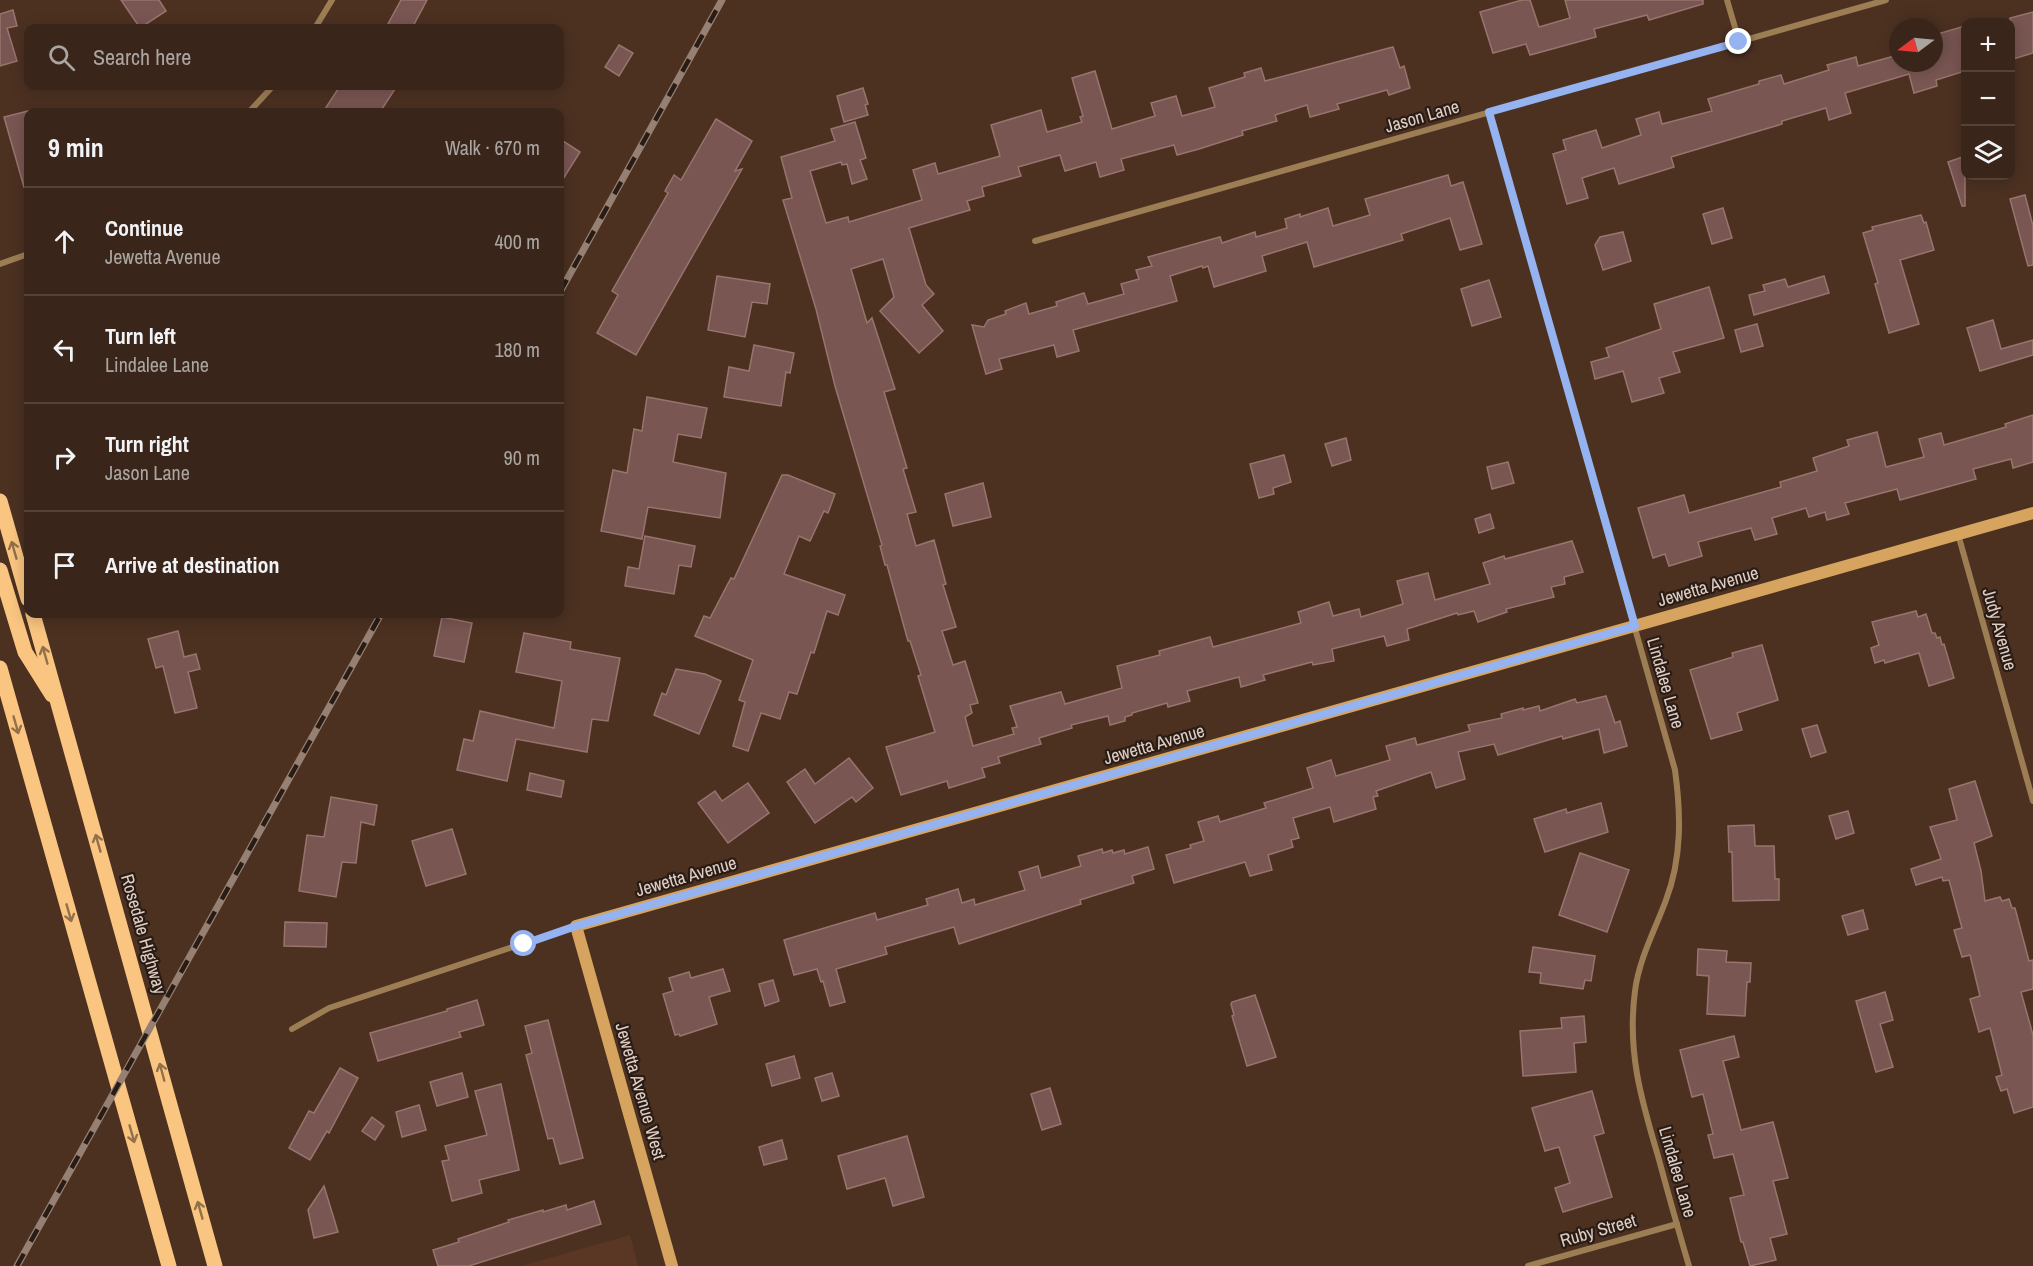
<!DOCTYPE html>
<meta charset="utf-8">
<style>
body{margin:0;font-family:"Archivo Narrow",sans-serif;background:#402d22;color:#f1f3f6}
.controls{position:absolute;right:18px;top:18px;display:grid;overflow:hidden;border-radius:12px;box-shadow:0 3px 15px #0003}
.controls button{width:54px;height:54px;display:grid;place-items:center;padding:0;border:0;border-bottom:2px solid #534238;background:#392519;color:#f1f3f6;font:30px sans-serif}
.compass{position:absolute;left:1889px;top:18px;width:54px;height:54px;border-radius:50%;background:#392519;box-shadow:0 3px 15px #0003;rotate:254deg}
.stop{position:absolute;width:18px;height:18px;margin:-14px;border:4px solid #95b2f1;border-radius:50%;background:#fff}
.stop.end{background:#95b2f1;border-color:#fff;box-shadow:0 2px 6px #0008}
.list{margin:0;padding:0;list-style:none}
h2{display:flex;justify-content:space-between;align-items:center;height:78px;margin:0;padding:0 24px;font-size:26px}
h2 small{font-size:20px;font-weight:400;color:#aba5a2}
.list li{display:grid;grid-template-columns:39px 1fr auto;gap:18px;align-items:center;box-sizing:border-box;height:108px;padding:0 24px;border-top:2px solid #534238}
.list b{display:block;font-size:22px;white-space:nowrap}
.list p{margin:0;font-size:20px;white-space:nowrap;color:#aba5a2}
.list em{font-size:20px;font-style:normal;color:#aba5a2}
.icon{flex:none;width:33px;height:33px;fill:none;stroke:currentColor;stroke-width:2;stroke-linecap:round;stroke-linejoin:round}
.map{position:relative;flex:none;width:2033px;height:1266px;overflow:hidden}
.search{position:absolute;background:#392519;box-shadow:0 3px 15px #0003;left:24px;top:24px;width:540px;height:66px;display:flex;align-items:center;gap:15px;box-sizing:border-box;padding:0 21px;border-radius:12px;color:#aba5a2;font-size:22px}
.panel{position:absolute;background:#392519;box-shadow:0 3px 15px #0003;left:24px;top:108px;width:540px;height:510px;border-radius:12px}
.map>svg:first-child{display:block}
</style>
<div class="map">
<svg width="2033" height="1266" viewBox="0 0 2033 1266">
<rect width="100%" height="100%" fill="#4c3121"/>
<!-- built -->
<polygon fill="#593724" points="630,1235 638,1266 521,1266"/>
<!-- building -->
<g fill="#795652" stroke="#99746f" stroke-width="1.5">
<polygon points="121,0 159,0 166,11 140,28"/>
<polygon points="401,0 427,0 412,28 397,28 388,24"/>
<polygon points="1522,0 1530,0 1539,27 1570,18 1565,0 1703,0 1703,4 1649,20 1647,15 1594,29 1596,37 1530,55 1526,44 1493,53 1480,12"/>
<polygon points="13,10 17,26 7,28 17,61 0,66 0,14"/>
<polygon points="2033,12 2033,53 2010,60 2010,18"/>
<polygon points="1965,26 1965,71 1936,80 1937,86 1914,93 1909,74 1845,93 1851,113 1829,120 1826,108 1782,121 1782,124 1671,157 1674,167 1619,184 1614,168 1582,178 1588,198 1567,204 1553,154 1566,150 1563,140 1596,130 1602,148 1641,135 1636,119 1659,112 1662,124 1712,111 1708,99 1759,84 1759,81 1781,75 1784,84 1829,70 1827,65 1856,57 1858,66 1898,55 1898,63 1934,63 1934,35"/>
<polygon points="619,45 633,53 619,76 605,67"/>
<polygon points="1393,47 1400,68 1404,66 1410,88 1389,95 1387,90 1337,104 1339,109 1310,117 1307,105 1275,115 1277,121 1242,131 1243,135 1199,149 1177,155 1174,145 1121,159 1124,170 1100,177 1096,162 1065,171 1060,155 1018,167 1021,176 982,187 984,196 967,201 970,210 909,228 926,285 934,294 922,305 943,331 919,353 880,311 894,297 883,259 851,269 867,323 872,318 895,389 884,392 907,468 903,469 916,512 907,514 916,546 934,540 946,584 943,585 956,627 942,631 953,665 965,661 978,703 970,705 972,713 965,717 973,746 1014,734 1012,728 1017,727 1010,706 1061,692 1065,704 1122,688 1117,666 1160,655 1159,651 1210,637 1213,647 1301,623 1298,612 1329,602 1333,616 1359,609 1361,617 1403,604 1397,581 1428,573 1435,600 1490,584 1483,563 1504,556 1505,559 1572,541 1583,572 1564,577 1565,584 1551,587 1554,597 1506,609 1507,612 1478,622 1474,611 1458,615 1457,613 1407,629 1409,640 1387,646 1384,636 1332,649 1334,661 1313,665 1312,662 1263,675 1265,680 1241,687 1239,677 1187,691 1190,701 1168,707 1167,703 1132,713 1132,715 1125,717 1125,721 1110,725 1108,716 1071,725 1072,728 1039,738 1041,744 998,757 1000,763 982,768 985,777 949,788 947,781 901,795 886,747 935,732 918,676 921,675 910,641 908,641 887,565 885,565 880,546 882,545 835,386 816,309 783,200 792,198 781,157 835,141 831,129 855,122 866,158 860,160 867,179 852,184 847,164 842,165 841,162 810,171 826,223 848,217 849,222 922,200 913,170 935,163 938,174 1000,156 991,125 1041,110 1047,132 1082,122 1080,117 1083,116 1072,78 1095,71 1112,129 1155,116 1151,103 1176,96 1182,116 1215,107 1209,88 1245,77 1244,73 1261,68 1265,81"/>
<polygon points="340,86 397,86 380,112 323,112"/>
<polygon points="863,88 868,104 865,105 868,115 844,122 837,96"/>
<polygon points="28,111 28,186 24,187 4,117"/>
<polygon points="716,119 752,141 735,171 742,169 636,355 597,333 618,295 612,291 668,193 665,191 674,175 681,180"/>
<polygon points="560,139 580,152 560,184"/>
<polygon points="1965,156 1965,206 1962,206 1948,162"/>
<polygon points="1448,175 1451,186 1463,182 1482,244 1460,250 1450,218 1401,234 1403,240 1314,267 1307,242 1262,256 1266,271 1214,287 1208,266 1203,268 1202,266 1170,276 1177,301 1073,330 1079,351 1057,357 1054,345 999,359 1002,369 986,374 972,325 984,327 988,320 1006,314 1005,311 1026,303 1029,314 1057,306 1056,302 1084,293 1088,304 1124,294 1121,284 1139,279 1136,270 1152,266 1148,257 1220,237 1222,243 1255,232 1256,237 1287,228 1285,219 1300,214 1300,217 1328,208 1333,226 1370,215 1365,199"/>
<polygon points="2025,195 2033,226 2033,265 2028,266 2010,199"/>
<polygon points="1723,208 1732,238 1712,244 1703,214"/>
<polygon points="1921,215 1924,223 1926,222 1934,250 1900,260 1919,324 1889,333 1875,284 1878,283 1863,233 1873,230 1872,227"/>
<polygon points="1623,232 1631,261 1603,270 1595,245 1600,237"/>
<polygon points="717,276 770,284 767,304 752,302 745,337 708,330"/>
<polygon points="1824,276 1829,293 1754,315 1749,295 1765,291 1763,285 1785,279 1788,287"/>
<polygon points="1489,280 1501,317 1472,326 1461,289"/>
<polygon points="1709,287 1724,338 1673,352 1680,372 1659,378 1664,393 1632,402 1623,371 1595,379 1591,362 1609,357 1606,348 1661,329 1654,304"/>
<polygon points="1993,320 2001,349 2033,340 2033,355 1980,371 1967,328"/>
<polygon points="1757,324 1763,346 1741,352 1735,330"/>
<polygon points="754,345 794,353 790,373 786,372 781,406 724,397 729,367 749,371"/>
<polygon points="647,397 707,408 701,438 678,434 673,462 726,473 720,518 648,507 642,539 601,531 613,470 627,473 634,429 642,431"/>
<polygon points="2033,415 2033,462 2013,468 2011,459 1973,469 1976,479 1900,500 1897,489 1845,503 1849,514 1827,520 1825,512 1809,517 1806,508 1772,518 1777,534 1755,540 1751,528 1698,542 1702,556 1669,566 1665,554 1653,558 1638,508 1684,495 1689,513 1781,487 1780,482 1817,471 1813,458 1849,446 1847,440 1877,432 1886,467 1924,457 1919,439 1941,433 1944,445 2006,427 2005,424"/>
<polygon points="1346,438 1351,460 1332,466 1325,444"/>
<polygon points="1284,455 1291,482 1273,488 1274,494 1259,498 1250,464"/>
<polygon points="1508,462 1514,483 1492,489 1487,467"/>
<polygon points="782,475 788,475 835,494 828,513 824,511 810,541 799,536 784,574 845,595 838,615 827,611 814,653 811,652 797,694 789,692 780,719 761,713 748,751 733,746 745,702 739,700 753,660 695,636 704,616 710,618 731,578 734,579"/>
<polygon points="983,483 991,517 953,526 945,494"/>
<polygon points="1490,514 1494,528 1479,533 1475,519"/>
<polygon points="645,536 695,546 691,567 679,565 674,594 625,586 628,567 639,569"/>
<polygon points="1916,611 1918,617 1926,614 1932,633 1935,633 1937,638 1940,637 1942,645 1944,644 1954,678 1929,686 1919,653 1885,663 1884,660 1875,663 1871,648 1879,645 1872,622"/>
<polygon points="442,617 472,623 464,662 434,656"/>
<polygon points="178,631 184,657 196,654 200,669 188,672 197,708 175,713 163,666 156,668 148,639"/>
<polygon points="524,633 571,642 570,649 620,658 608,721 592,719 587,752 516,739 507,781 457,770 464,739 473,741 480,711 554,728 562,681 516,672"/>
<polygon points="1762,645 1778,700 1737,713 1742,730 1711,739 1690,670 1733,657 1732,653"/>
<polygon points="676,669 705,674 721,681 699,734 654,715 662,693 666,695"/>
<polygon points="1606,696 1615,723 1620,721 1627,746 1604,753 1599,729 1563,739 1562,736 1498,755 1494,744 1458,752 1465,779 1436,788 1431,772 1376,791 1378,796 1373,797 1376,809 1334,822 1330,807 1293,818 1299,838 1291,840 1293,847 1268,855 1272,870 1250,876 1245,862 1174,883 1166,855 1191,848 1190,845 1204,841 1198,822 1218,816 1220,822 1266,808 1264,803 1313,788 1307,768 1331,760 1336,776 1390,760 1386,746 1415,738 1417,745 1470,731 1468,725 1502,718 1501,714 1523,708 1523,710 1539,706 1540,711 1575,699 1577,703"/>
<polygon points="1817,725 1826,752 1811,757 1802,729"/>
<polygon points="849,758 873,788 856,802 852,797 815,823 787,782 805,769 815,784"/>
<polygon points="530,773 564,781 561,797 527,790"/>
<polygon points="1975,781 1992,836 1974,843 1981,871 1985,901 2000,897 2002,901 2009,899 2012,908 2015,908 2029,961 2033,960 2033,989 2021,992 2033,1035 2033,1107 2014,1113 2007,1089 2001,1091 1996,1077 2002,1075 1990,1028 1979,1032 1970,999 1980,996 1970,955 1962,957 1954,930 1962,928 1949,880 1943,881 1942,877 1916,885 1911,869 1941,859 1930,827 1957,820 1949,789"/>
<polygon points="748,783 769,813 728,843 698,803 715,791 722,801"/>
<polygon points="331,797 377,805 374,825 361,822 356,863 342,862 336,897 299,891 307,835 324,837"/>
<polygon points="1601,803 1608,832 1545,852 1534,819 1566,809 1567,813"/>
<polygon points="1848,811 1854,833 1836,839 1829,816"/>
<polygon points="1754,825 1755,846 1774,846 1775,879 1779,879 1779,900 1733,901 1732,852 1729,852 1728,826"/>
<polygon points="452,829 466,874 426,886 412,841"/>
<polygon points="1148,847 1154,869 1132,876 1134,883 1080,900 1081,904 959,944 954,927 885,947 887,954 836,969 845,1002 830,1006 823,981 821,982 817,969 794,975 784,940 875,913 877,920 928,905 926,899 958,889 962,903 974,899 975,905 1025,890 1019,872 1038,866 1041,878 1081,866 1078,856 1102,849 1103,853 1112,850 1113,853 1124,850 1125,854"/>
<polygon points="1580,853 1629,870 1607,932 1559,915"/>
<polygon points="1863,910 1868,929 1848,935 1842,916"/>
<polygon points="285,922 327,923 326,947 284,946"/>
<polygon points="1533,947 1595,956 1591,981 1585,980 1583,989 1540,983 1541,973 1529,972"/>
<polygon points="1698,949 1727,951 1726,962 1751,963 1750,982 1747,982 1745,1016 1707,1014 1709,976 1697,975"/>
<polygon points="723,969 730,991 709,997 717,1024 680,1036 679,1034 675,1035 663,994 673,991 669,978 689,972 691,978"/>
<polygon points="773,980 779,1001 765,1006 759,984"/>
<polygon points="1885,992 1893,1020 1880,1024 1893,1067 1876,1072 1856,1001"/>
<polygon points="1255,995 1276,1057 1247,1066 1232,1016 1234,1015 1231,1004 1232,1002"/>
<polygon points="477,1000 484,1025 459,1032 461,1037 378,1061 370,1033 447,1011 447,1009"/>
<polygon points="1584,1016 1586,1042 1574,1043 1576,1072 1523,1076 1520,1031 1562,1028 1561,1018"/>
<polygon points="548,1020 583,1158 560,1164 553,1138 548,1139 526,1055 532,1053 525,1026"/>
<polygon points="1734,1036 1739,1057 1723,1061 1741,1130 1773,1122 1788,1178 1773,1181 1787,1234 1770,1238 1776,1260 1750,1266 1743,1242 1741,1242 1730,1198 1744,1195 1733,1154 1714,1158 1708,1135 1713,1134 1703,1094 1692,1097 1680,1050"/>
<polygon points="794,1056 800,1078 772,1086 766,1064"/>
<polygon points="340,1068 358,1078 329,1133 327,1131 310,1160 289,1148 309,1111 314,1113"/>
<polygon points="462,1073 468,1097 437,1106 430,1082"/>
<polygon points="832,1073 839,1096 822,1101 815,1078"/>
<polygon points="501,1084 519,1170 479,1180 482,1193 452,1201 442,1161 449,1160 445,1146 487,1135 475,1091"/>
<polygon points="1050,1088 1061,1124 1042,1130 1031,1094"/>
<polygon points="1592,1091 1604,1133 1594,1136 1612,1197 1563,1212 1555,1188 1570,1183 1559,1147 1545,1151 1532,1108"/>
<polygon points="419,1105 426,1130 402,1137 396,1112"/>
<polygon points="372,1117 384,1126 375,1140 362,1131"/>
<polygon points="907,1136 924,1197 893,1206 885,1178 847,1189 838,1156"/>
<polygon points="782,1140 787,1159 764,1165 759,1147"/>
<polygon points="324,1186 338,1232 314,1238 308,1210"/>
<polygon points="594,1201 601,1224 469,1266 438,1266 433,1250 459,1242 458,1239 509,1222 508,1220 543,1210 543,1212 566,1205 567,1210"/>
</g>
<g fill="none" stroke-linecap="round" stroke-linejoin="round">
<!-- street -->
<g stroke="#9d7e54" stroke-width="6">
<polyline points="1727,0 1739,41"/>
<polyline points="315,28 332,0"/>
<polyline points="249,112 273,86"/>
<path d="M1489 112 1675 770C1681 814 1682 858 1666 900 1655 930 1639 959 1635 991 1627 1051 1641 1099 1658 1156 1668 1193 1678 1229 1689 1266"/>
<polyline points="1035,241 1886,0"/>
<polyline points="0,264 28,254"/>
<polyline points="1958,534 2033,801"/>
<polyline points="292,1029 329,1008 576,926"/>
<polyline points="1528,1266 1677,1224"/>
</g>
<!-- secondary -->
<polyline stroke="#d6a45f" stroke-width="12" points="672,1266 576,926 2033,513"/>
<!-- primary -->
<g stroke="#f9c580" stroke-width="15">
<polyline points="0,501 28,599"/>
<polyline points="0,570 25,652 52,695"/>
<polyline points="33,614 215,1266"/>
<polyline points="0,668 169,1266"/>
</g>
<!-- rail casing -->
<g stroke="#968073" stroke-width="7">
<g id="rail">
<polyline points="560,292 722,0"/>
<polyline points="17,1266 381,614"/>
</g>
</g>
<!-- rail -->
<use href="#rail" stroke="#291c15" stroke-width="4.5" stroke-dasharray="14" stroke-linecap="butt"/>
</g>
<!-- one-way arrows -->
<defs><path id="oneway-shaft" d="M-6 0H5M1.5-3L5.5 0L1.5 3" fill="none" stroke-width="1.6" stroke-linecap="round" stroke-linejoin="round" transform="scale(1.5)"/></defs>
<g stroke="#91704a">
<use href="#oneway-shaft" transform="translate(14 550) rotate(-106)"/>
<use href="#oneway-shaft" transform="translate(45 655) rotate(-106)"/>
<use href="#oneway-shaft" transform="translate(16 725) rotate(74)"/>
<use href="#oneway-shaft" transform="translate(98 843) rotate(-106)"/>
<use href="#oneway-shaft" transform="translate(69 913) rotate(74)"/>
<use href="#oneway-shaft" transform="translate(162 1072) rotate(-105)"/>
<use href="#oneway-shaft" transform="translate(132 1134) rotate(74)"/>
<use href="#oneway-shaft" transform="translate(200 1210) rotate(-106)"/>
</g>
<g fill="none" stroke-linecap="round" stroke-linejoin="round">
<!-- route -->
<polyline stroke="#95b2f1" stroke-width="8" points="524,944 576,926 1635,626 1489,112 1739,42"/>
</g>
<g text-anchor="middle" dominant-baseline="central" stroke-width="4.5" stroke-linejoin="round" paint-order="stroke">
<!-- street labels -->
<g font-size="18" fill="#e0cec5" stroke="#291c15">
<text transform="translate(1422 116) rotate(-16)">Jason Lane</text>
<text transform="translate(1708 586) rotate(-16)">Jewetta Avenue</text>
<text transform="translate(2000 629) rotate(74)">Judy Avenue</text>
<text transform="translate(1666 683) rotate(74)">Lindalee Lane</text>
<text transform="translate(1154 744) rotate(-16)">Jewetta Avenue</text>
<text transform="translate(686 876) rotate(-16)">Jewetta Avenue</text>
<text transform="translate(144 934) rotate(74)">Rosedale Highway</text>
<text transform="translate(641 1091) rotate(74)">Jewetta Avenue West</text>
<text transform="translate(1678 1172) rotate(74)">Lindalee Lane</text>
<text transform="translate(1598 1230) rotate(-16)">Ruby Street</text>
</g>
</g>
</svg>
<div class="controls">
<button>+</button>
<button>−</button>
<button><svg class="icon" aria-label="layers" viewBox="0 0 24 24"><path d="M12 4l9 5-9 5-9-5zM3 14l9 5 9-5"/></svg></button>
</div>
<svg class="compass" viewBox="-18 -18 36 36"><path d="M0-13l5 13h-10z" fill="#e53935"/><path d="M0 13l5-13h-10z" fill="#aba5a2"/></svg>
<div class="stop" style="left:524px;top:944px"></div>
<div class="stop end" style="left:1739px;top:42px"></div>
<div class="search"><svg class="icon" aria-label="search" viewBox="0 0 24 24"><circle cx="10" cy="10" r="6"/><path d="M15 15l6 6"/></svg>Search here</div>
<section class="panel">
<h2>9 min<small>Walk · 670 m</small></h2>
<ul class="list">
<li><svg class="icon" aria-label="ahead" viewBox="0 0 24 24"><path d="M12 20V5M6 11l6-6 6 6"/></svg><div><b>Continue</b><p>Jewetta Avenue</p></div><em>400 m</em></li>
<li><svg class="icon" aria-label="left" viewBox="0 0 24 24"><path d="M17 20v-9H6M10 6l-5 5 5 5"/></svg><div><b>Turn left</b><p>Lindalee Lane</p></div><em>180 m</em></li>
<li><svg class="icon" aria-label="right" viewBox="0 0 24 24"><path d="M7 20v-9h11M14 6l5 5-5 5"/></svg><div><b>Turn right</b><p>Jason Lane</p></div><em>90 m</em></li>
<li><svg class="icon" aria-label="arrive" viewBox="0 0 24 24"><path d="M6 21V4h12l-3 4 3 4H6"/></svg><div><b>Arrive at destination</b></div></li>
</ul>
</section>
</div>
